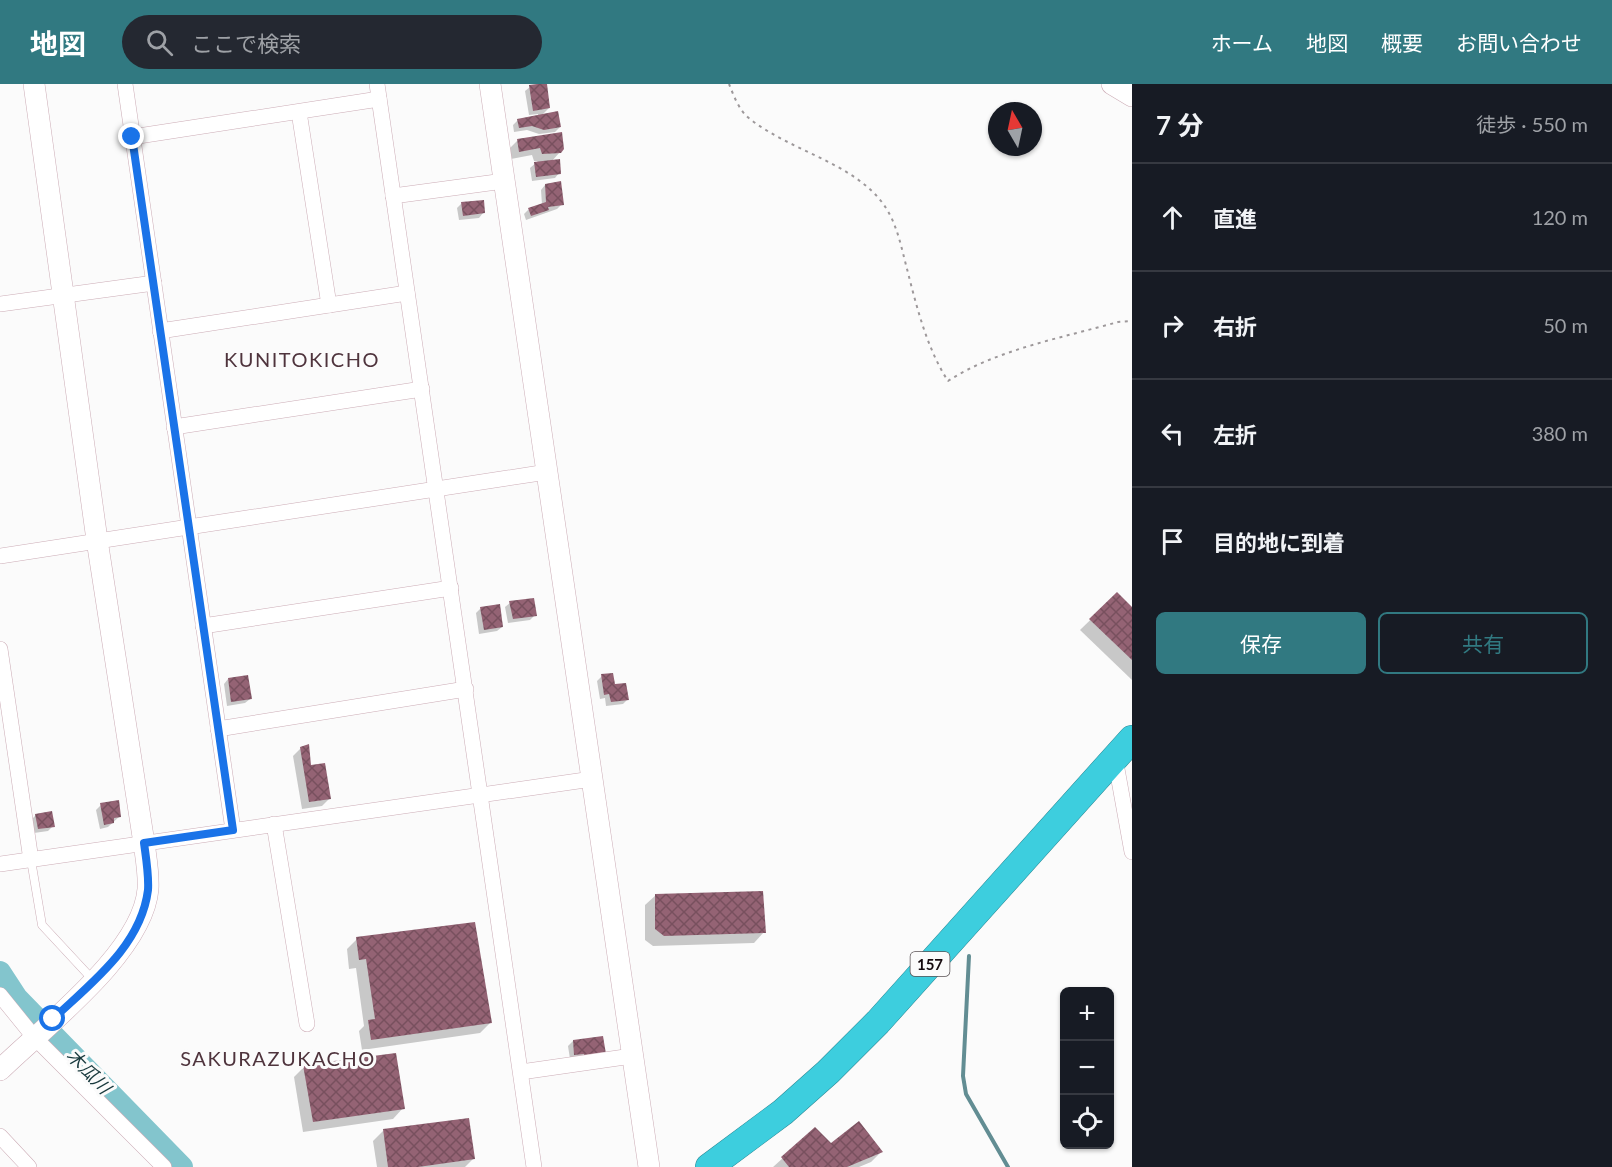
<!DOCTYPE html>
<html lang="ja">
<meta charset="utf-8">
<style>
body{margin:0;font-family:Lato,"Noto Sans JP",sans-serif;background:#242831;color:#f1f3f6}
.controls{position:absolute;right:18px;bottom:18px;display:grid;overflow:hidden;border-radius:9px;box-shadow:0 2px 4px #0004}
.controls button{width:54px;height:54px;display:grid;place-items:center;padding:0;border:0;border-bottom:2px solid #363941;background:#171b24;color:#f1f3f6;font:30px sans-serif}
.compass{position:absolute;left:988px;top:18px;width:54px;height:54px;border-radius:50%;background:#171b24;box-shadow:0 2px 4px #0004;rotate:351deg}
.stop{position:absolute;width:18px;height:18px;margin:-14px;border:4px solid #1a73e8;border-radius:50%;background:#fff}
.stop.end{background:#1a73e8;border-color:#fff;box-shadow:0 2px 6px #0008}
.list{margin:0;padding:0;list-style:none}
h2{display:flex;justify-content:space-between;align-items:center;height:78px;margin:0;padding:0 24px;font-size:26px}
h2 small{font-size:20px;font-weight:400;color:#9ea1a6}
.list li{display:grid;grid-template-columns:39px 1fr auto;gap:18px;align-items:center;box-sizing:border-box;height:108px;padding:0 24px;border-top:2px solid #363941}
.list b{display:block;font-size:22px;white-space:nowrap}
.list em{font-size:20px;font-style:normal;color:#9ea1a6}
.actions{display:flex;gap:12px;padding:18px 24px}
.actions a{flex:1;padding:14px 0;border:2px solid #317981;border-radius:9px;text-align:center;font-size:21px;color:#317981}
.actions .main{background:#317981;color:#fff}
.icon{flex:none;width:33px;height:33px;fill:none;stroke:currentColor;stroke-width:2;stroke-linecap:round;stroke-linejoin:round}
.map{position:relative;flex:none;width:1132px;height:1083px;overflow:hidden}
header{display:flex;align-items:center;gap:36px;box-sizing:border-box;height:84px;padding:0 30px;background:#317981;color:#fff}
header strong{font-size:28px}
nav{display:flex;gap:33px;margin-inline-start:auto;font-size:21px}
.search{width:420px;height:54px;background:#242831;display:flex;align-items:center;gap:15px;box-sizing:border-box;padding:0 21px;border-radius:33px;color:#9ea1a6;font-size:22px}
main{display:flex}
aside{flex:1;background:#171b24}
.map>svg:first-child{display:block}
</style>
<header>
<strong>地図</strong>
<div class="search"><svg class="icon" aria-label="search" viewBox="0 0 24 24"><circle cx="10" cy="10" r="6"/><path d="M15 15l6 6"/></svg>ここで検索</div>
<nav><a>ホーム</a><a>地図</a><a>概要</a><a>お問い合わせ</a></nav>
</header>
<main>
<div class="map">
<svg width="1132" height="1083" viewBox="0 0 1132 1083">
<defs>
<pattern id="building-cross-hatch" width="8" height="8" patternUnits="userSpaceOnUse" patternTransform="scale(1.5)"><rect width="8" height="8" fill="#946374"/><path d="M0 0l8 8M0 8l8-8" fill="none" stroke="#78505e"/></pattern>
</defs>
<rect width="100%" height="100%" fill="#fbfbfb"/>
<!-- shadow -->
<g fill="#0003">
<polygon points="530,3 549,24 541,32 560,43 555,48 539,50 527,46 514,48 513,41 518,36 538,32 538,30 529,31 525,7"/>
<polygon points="518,56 560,68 551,78 559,89 555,94 532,97 530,84 538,77 534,77 532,71 511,75 510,64"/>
<polygon points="545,101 562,120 557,125 526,136 524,130 528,126 542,121 541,106"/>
<polygon points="462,119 483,129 479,134 459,136 457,124"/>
<polygon points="1117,510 1132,525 1132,596 1080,546"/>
<polygon points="510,519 535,531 530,536 508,539 505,523"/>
<polygon points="481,524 502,543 497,547 479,550 476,529"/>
<polygon points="602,592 627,616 623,620 606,622 605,614 600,615 597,597"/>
<polygon points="228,595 250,615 245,619 227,622 224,600"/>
<polygon points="301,664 329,715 322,722 302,725 293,672"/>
<polygon points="101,721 120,732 108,743 100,745 96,726"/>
<polygon points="36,731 53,742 48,747 34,749 31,736"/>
<polygon points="656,811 764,848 754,859 653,862 645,856 645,821"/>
<polygon points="357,855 490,939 480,949 362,966 359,947 364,942 356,884 349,885 347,865"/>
<polygon points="573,957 605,970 570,975 568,962"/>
<polygon points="304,983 403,1024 393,1035 303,1048 294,993"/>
<polygon points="815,1045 831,1061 881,1068 871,1078 859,1083 773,1083"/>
<polygon points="383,1047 474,1074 465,1083 377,1083 373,1057"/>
</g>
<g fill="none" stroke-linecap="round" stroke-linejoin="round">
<!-- stream -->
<polyline stroke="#628d93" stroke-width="4" points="969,872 963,992 966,1010 1008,1083"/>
<!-- river -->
<polyline stroke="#83c5cd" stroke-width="22" points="0,888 17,914 182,1083"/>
</g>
<!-- building -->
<g fill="url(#building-cross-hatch)">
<polygon points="537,0 547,0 550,24 533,27 529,1"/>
<polygon points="558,27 561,43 544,46 532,42 519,44 517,35"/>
<polygon points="562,48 564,65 561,69 542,70 540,64 519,68 517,55"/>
<polygon points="560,75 561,90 536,93 534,78"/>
<polygon points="561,97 564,121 548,123 549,126 531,132 528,124 546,118 545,100"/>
<polygon points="484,116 485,129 463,132 461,118"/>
<polygon points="1117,508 1132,523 1132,576 1089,535"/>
<polygon points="534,514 537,532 513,535 509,517"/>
<polygon points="500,520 503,543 484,546 480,523"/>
<polygon points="613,589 615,600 626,599 629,616 611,618 609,610 604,611 601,590"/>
<polygon points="248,591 252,615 231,618 228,594"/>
<polygon points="309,660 311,681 325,679 331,715 309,718 300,663"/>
<polygon points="119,716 121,733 114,734 114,739 104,741 100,719"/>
<polygon points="52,727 55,743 38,745 35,730"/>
<polygon points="763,807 766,849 664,852 655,845 655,810"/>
<polygon points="475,838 492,939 371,956 368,936 375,935 366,875 359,876 356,853"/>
<polygon points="603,952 606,970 584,973 584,970 574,971 573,956"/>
<polygon points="396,969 405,1025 313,1038 303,981"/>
<polygon points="469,1034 475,1075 418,1083 388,1083 383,1045"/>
<polygon points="859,1037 883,1068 847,1083 789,1083 781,1073 815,1043 831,1059"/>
</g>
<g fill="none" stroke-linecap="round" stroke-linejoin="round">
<!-- lane casing -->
<g stroke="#ccacb6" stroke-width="9">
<polyline id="lane" points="31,776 42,841 94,897"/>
</g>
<!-- street casing -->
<g stroke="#ccacb6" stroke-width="16">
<g id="street">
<polyline points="125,0 233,746"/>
<polyline points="377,0 534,1083"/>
<polyline points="299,28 329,221"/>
<polyline points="132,53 379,15"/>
<polyline points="393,112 504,97"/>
<polyline points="0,220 154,199"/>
<polyline points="160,247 407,209"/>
<polyline points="174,343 422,305"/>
<polyline points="0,472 547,388"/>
<polyline points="203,542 451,504"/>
<polyline points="0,565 31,776"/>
<polyline points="218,645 466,605"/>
<polyline points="1115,674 1132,768"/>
<polyline points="274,740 307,940"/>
<polyline points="0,780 592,695"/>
<polyline points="0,911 34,953 164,1083"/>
<polyline points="521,988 632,972"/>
<polyline points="0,1052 29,1083"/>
</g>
</g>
<!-- secondary casing -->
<g stroke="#ccacb6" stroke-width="22">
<g id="secondary">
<polyline points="490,0 649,1083"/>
<polyline points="1112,0 1132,12"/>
<path d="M0 986C45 942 143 868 148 805 149 790 146 774 144 759L97 456 34 0"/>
</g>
</g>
<!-- highway casing -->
<g stroke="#2f8995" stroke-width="28">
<polyline id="highway" points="709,1083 783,1028 828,988 878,938 1132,655"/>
</g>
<!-- path -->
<path stroke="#9d989a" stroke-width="2" stroke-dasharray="3 4.5" stroke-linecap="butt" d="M729 0C734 12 739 27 750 35 789 66 850 78 881 117 896 136 900 158 906 181 916 220 926 263 948 297 995 266 1065 253 1118 238L1132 237"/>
<!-- lane -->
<use href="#lane" stroke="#fff" stroke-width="8"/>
<!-- street -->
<use href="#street" stroke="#fff" stroke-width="15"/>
<!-- secondary -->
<use href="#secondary" stroke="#fff" stroke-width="21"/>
<!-- highway -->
<use href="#highway" stroke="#3dcede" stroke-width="27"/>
</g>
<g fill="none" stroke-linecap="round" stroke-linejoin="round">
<!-- route -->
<path stroke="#1a73e8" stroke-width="8" d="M53 935C91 899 141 862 148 806 149 791 146 774 144 759L233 746 132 53"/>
</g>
<g text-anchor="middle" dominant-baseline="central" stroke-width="6" stroke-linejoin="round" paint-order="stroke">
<!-- shield labels -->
<rect fill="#fbfbfb" stroke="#595254" stroke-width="1.5" x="910.5" y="868" width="39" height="24" rx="4.5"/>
<g font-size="15" font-weight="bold" fill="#14090d">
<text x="930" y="880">157</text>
</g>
<!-- water labels -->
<g font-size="18" font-style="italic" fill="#17383c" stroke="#fbfbfb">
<text transform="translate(89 987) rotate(46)">木瓜川</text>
</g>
<!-- quarter labels -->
<g font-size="20" letter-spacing="1.5" fill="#4f343d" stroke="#fbfbfb">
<text x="302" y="275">KUNITOKICHO</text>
<text x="278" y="974">SAKURAZUKACHO</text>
</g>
</g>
</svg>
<div class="controls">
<button>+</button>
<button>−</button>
<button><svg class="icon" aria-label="locate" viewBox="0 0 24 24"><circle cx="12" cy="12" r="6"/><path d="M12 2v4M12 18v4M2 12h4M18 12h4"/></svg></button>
</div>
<svg class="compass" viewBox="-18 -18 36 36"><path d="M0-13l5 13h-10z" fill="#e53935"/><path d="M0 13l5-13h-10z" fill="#9ea1a6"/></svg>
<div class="stop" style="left:53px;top:935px"></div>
<div class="stop end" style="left:132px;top:53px"></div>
</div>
<aside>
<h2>7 分<small>徒歩 · 550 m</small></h2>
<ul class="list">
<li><svg class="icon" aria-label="ahead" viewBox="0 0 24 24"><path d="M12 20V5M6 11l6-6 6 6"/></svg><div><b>直進</b></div><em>120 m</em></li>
<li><svg class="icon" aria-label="right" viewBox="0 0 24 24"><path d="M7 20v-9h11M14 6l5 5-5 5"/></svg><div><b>右折</b></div><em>50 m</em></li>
<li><svg class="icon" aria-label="left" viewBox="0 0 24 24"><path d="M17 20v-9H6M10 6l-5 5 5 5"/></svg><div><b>左折</b></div><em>380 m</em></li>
<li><svg class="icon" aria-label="arrive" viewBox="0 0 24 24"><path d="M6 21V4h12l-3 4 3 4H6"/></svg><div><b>目的地に到着</b></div></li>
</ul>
<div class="actions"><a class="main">保存</a><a>共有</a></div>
</aside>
</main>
